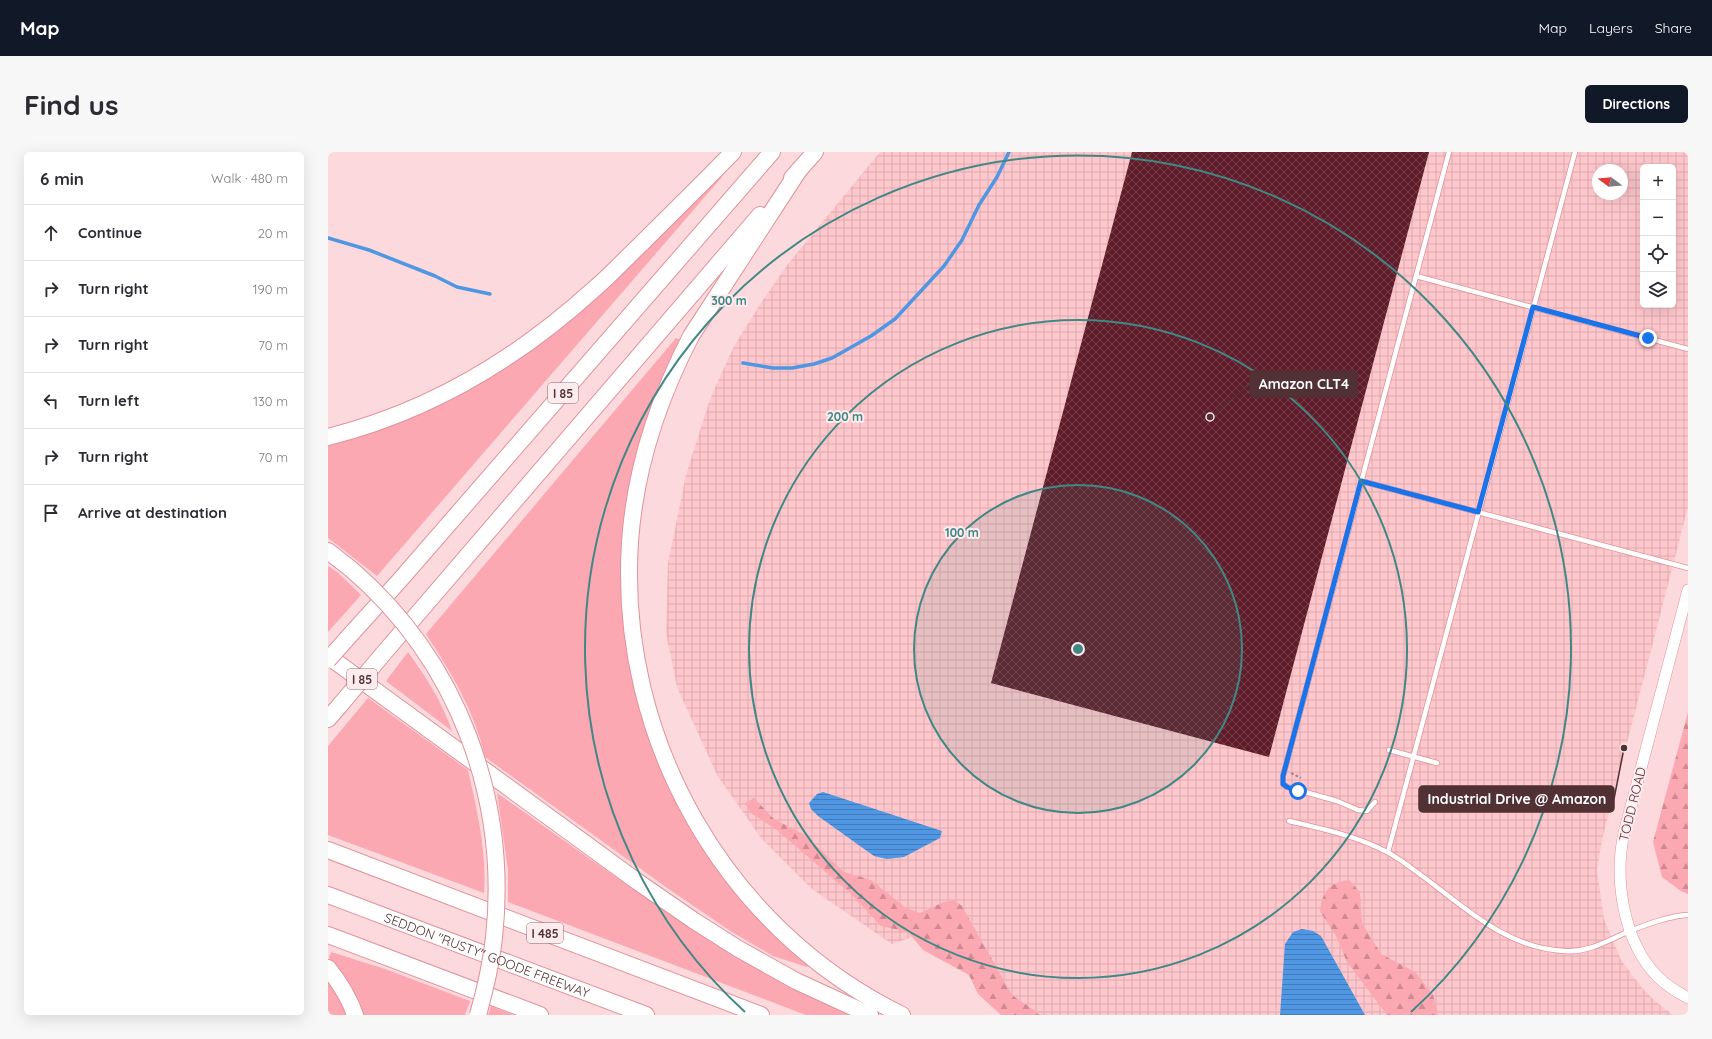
<!DOCTYPE html>
<meta charset="utf-8">
<style>
body{margin:0;font-family:Quicksand,sans-serif;background:#f7f7f7;color:#2b2b33}
.controls{position:absolute;right:12px;top:12px;display:grid;overflow:hidden;border-radius:6px;box-shadow:0 4px 16px #0002}
.controls button{width:36px;height:36px;display:grid;place-items:center;padding:0;border:0;border-bottom:1px solid #e1e1e2;background:#fff;color:#2b2b33;font:20px sans-serif}
.compass{position:absolute;left:1264px;top:12px;width:36px;height:36px;border-radius:50%;background:#fff;box-shadow:0 4px 16px #0002;rotate:286deg}
.stop{position:absolute;width:12px;height:12px;margin:-9px;border:3px solid #1a73e8;border-radius:50%;background:#fff}
.stop.end{background:#1a73e8;border-color:#fff;box-shadow:0 1px 4px #0008}
.list{margin:0;padding:0;list-style:none}
h2{display:flex;justify-content:space-between;align-items:center;height:52px;margin:0;padding:0 16px;font-size:17px}
h2 small{font-size:13px;font-weight:400;color:#7c7c81}
.list li{display:grid;grid-template-columns:26px 1fr auto;gap:12px;align-items:center;box-sizing:border-box;height:56px;padding:0 16px;border-top:1px solid #e1e1e2}
.list b{display:block;font-size:15px;white-space:nowrap}
.list em{font-size:13px;font-style:normal;color:#7c7c81}
.icon{flex:none;width:22px;height:22px;fill:none;stroke:currentColor;stroke-width:2;stroke-linecap:round;stroke-linejoin:round}
.map{position:relative;flex:none;width:1360px;height:863px;overflow:hidden;border-radius:6px}
header{display:flex;align-items:center;gap:24px;box-sizing:border-box;height:56px;padding:0 20px;background:#111827;color:#fff}
header strong{font-size:19px}
nav{display:flex;gap:22px;margin-inline-start:auto;font-size:14px}
.intro{display:flex;align-items:center;justify-content:space-between;box-sizing:border-box;height:96px;padding:0 24px}
h1{margin:0;font-size:28px}
.button{padding:10px 18px;border-radius:6px;background:#111827;color:#fff;font-size:14px;font-weight:700}
main{display:flex;gap:24px;padding:0 24px}
aside{flex:1;background:#fff;border-radius:6px;box-shadow:0 4px 16px #0002}
.map>svg:first-child{display:block}
</style>
<header>
<strong>Map</strong>
<nav><a>Map</a><a>Layers</a><a>Share</a></nav>
</header>
<div class="intro"><h1>Find us</h1><a class="button">Directions</a></div>
<main>
<aside>
<h2>6 min<small>Walk · 480 m</small></h2>
<ul class="list">
<li><svg class="icon" aria-label="ahead" viewBox="0 0 24 24"><path d="M12 20V5M6 11l6-6 6 6"/></svg><div><b>Continue</b></div><em>20 m</em></li>
<li><svg class="icon" aria-label="right" viewBox="0 0 24 24"><path d="M7 20v-9h11M14 6l5 5-5 5"/></svg><div><b>Turn right</b></div><em>190 m</em></li>
<li><svg class="icon" aria-label="right" viewBox="0 0 24 24"><path d="M7 20v-9h11M14 6l5 5-5 5"/></svg><div><b>Turn right</b></div><em>70 m</em></li>
<li><svg class="icon" aria-label="left" viewBox="0 0 24 24"><path d="M17 20v-9H6M10 6l-5 5 5 5"/></svg><div><b>Turn left</b></div><em>130 m</em></li>
<li><svg class="icon" aria-label="right" viewBox="0 0 24 24"><path d="M7 20v-9h11M14 6l5 5-5 5"/></svg><div><b>Turn right</b></div><em>70 m</em></li>
<li><svg class="icon" aria-label="arrive" viewBox="0 0 24 24"><path d="M6 21V4h12l-3 4 3 4H6"/></svg><div><b>Arrive at destination</b></div></li>
</ul>
</aside>
<div class="map">
<svg width="1360" height="863" viewBox="0 0 1360 863">
<defs>
<pattern id="industrial-grid" width="8" height="8" patternUnits="userSpaceOnUse"><rect width="8" height="8" fill="#fec7cc"/><path d="M0 4h8M4 0v8" fill="none" stroke="#dcabb0"/></pattern>
<pattern id="forest-firs" width="22" height="20" patternUnits="userSpaceOnUse"><rect width="22" height="20" fill="#fca8b2"/><path d="M5 1l3.5 6h-7zM16 11l3.5 6h-7z" fill="#cf8992"/></pattern>
<pattern id="water-rules" width="6" height="5" patternUnits="userSpaceOnUse"><rect width="6" height="5" fill="#4f97e3"/><path d="M0 2.5h6" fill="none" stroke="#447cb9"/></pattern>
<pattern id="building-cross-hatch" width="8" height="8" patternUnits="userSpaceOnUse"><rect width="8" height="8" fill="#5f1d2b"/><path d="M0 0l8 8M0 8l8-8" fill="none" stroke="#753e49"/></pattern>
</defs>
<rect width="100%" height="100%" fill="#fcd9dc"/>
<!-- industrial -->
<path fill="url(#industrial-grid)" fill-rule="evenodd" d="M552 0H1360V355L1274 688 1269 718 1276 767 1293 808 1314 836 1327 849 1345 863H696L626 771 564 792 484 737 433 686 389 623 349 535 338 481 340 411 358 323 382 247 406 194 433 151 460 112ZM1315 15H1345V153H1315ZM1270 18H1294V42H1270Z"/>
<!-- grass -->
<g fill="#fca8b2">
<polygon points="391,21 394,25 49,424 0,386 0,290 181,210"/>
<path d="M348 186 355 189 330 235 309 298 297 356 294 407 296 470 313 559 334 619 365 679 402 734 457 791 480 808 479 815 445 804 404 780 342 738 157 605C147 560 123 520 98 482Z"/>
<polygon points="0,414 9,420 33,443 0,480"/>
<path d="M80 500C98 525 114 550 124 579L58 529Z"/>
<path d="M40 546 140 618C149 659 159 699 156 741L0 683V594Z"/>
<path d="M169 641C283 721 395 807 523 863H478L180 750V718Z"/>
<polygon points="3,800 57,817 142,849 137,863 33,863 9,815 1,806"/>
<polygon points="0,825 21,863 0,863"/>
<polygon points="163,854 186,863 160,863"/>
</g>
<!-- forest -->
<g fill="url(#forest-firs)">
<polygon points="1360,560 1360,742 1353,739 1334,725 1325,690"/>
<polygon points="426,646 446,667 477,683 516,720 543,728 578,756 592,761 616,750 626,748 634,754 684,843 713,863 673,863 650,842 641,823 595,798 580,780 553,774 523,742 450,679 423,661 417,651"/>
<path d="M1021 728 1032 740 1034 771 1053 802 1087 820 1105 843 1110 863H1059L1019 810 1008 784 992 759C995 739 1000 731 1021 728Z"/>
</g>
<!-- water -->
<g fill="url(#water-rules)">
<polygon points="495,640 614,679 612,686 576,705 559,707 546,704 490,664 483,657 481,651 489,642"/>
<polygon points="974,777 985,779 993,784 1037,863 952,863 957,792 965,780"/>
</g>
<g fill="none" stroke-linecap="round" stroke-linejoin="round">
<!-- stream -->
<g stroke="#4f97e3" stroke-width="3.5">
<polyline points="0,86 41,98 107,124 129,135 162,142"/>
<polyline points="415,211 445,216 464,216 486,212 504,206 543,184 567,167 616,114 634,88 651,53 669,25 681,0"/>
</g>
</g>
<!-- building -->
<polygon fill="url(#building-cross-hatch)" points="804,0 1101,0 941,605 663,531"/>
<g fill="none" stroke-linecap="round" stroke-linejoin="round">
<!-- service casing -->
<g stroke="#e0929b" stroke-width="6">
<g id="service">
<polyline points="1088,124 1360,197"/>
<polyline points="1033,329 1360,416"/>
<polyline points="1061,598 1109,611"/>
<polyline points="1047,650 1039,659 1030,658 1009,649 959,635 955,632 955,624 1121,0"/>
<path d="M961 669C995 677 1029 684 1059 700 1067 704 1075 710 1082 715 1132 750 1172 795 1236 799 1261 801 1280 788 1302 779 1320 772 1341 764 1360 763"/>
<polyline points="1060,700 1247,0"/>
</g>
</g>
<!-- tertiary casing -->
<g stroke="#e0929b" stroke-width="12">
<path id="tertiary" d="M1360 438 1296 681C1286 727 1295 790 1330 825 1339 834 1349 840 1360 846"/>
</g>
<!-- motorway casing -->
<g stroke="#e0929b" stroke-width="18">
<g id="motorway">
<path d="M471 18 363 184C330 248 307 317 302 390 289 586 397 777 574 863"/>
<polyline points="464,26 487,0"/>
<path d="M0 285C100 260 189 207 265 138 282 124 297 107 313 92 344 61 375 31 405 0"/>
<polyline points="0,399 23,417"/>
<polyline points="24,481 72,428 444,0"/>
<polyline points="55,502 432,63"/>
<polyline points="0,504 310,730 365,768 409,796 468,829 542,863"/>
<polyline points="0,567 13,552"/>
<polyline points="0,698 433,863"/>
<path id="s1" d="M0 743 318 863"/>
<polyline points="0,783 212,863"/>
<path d="M0 816C11 830 21 845 27 863"/>
</g>
</g>
<!-- path -->
<polyline stroke="#a8868a" stroke-width="2" stroke-dasharray="3 2" stroke-linecap="butt" points="963,621 973,626"/>
<!-- service -->
<use href="#service" stroke="#fff" stroke-width="4.5"/>
<!-- tertiary -->
<use href="#tertiary" stroke="#fff" stroke-width="11"/>
<!-- motorway -->
<use href="#motorway" stroke="#fff" stroke-width="16"/>
<!-- motorway-bridge casing -->
<g stroke="#e0929b" stroke-width="18" stroke-linecap="butt">
<g id="motorway-bridge">
<path d="M23 417C130 509 181 646 166 786 163 812 157 838 150 863"/>
<polyline points="0,508 24,481"/>
<polyline points="13,552 55,502"/>
</g>
</g>
<!-- motorway-bridge -->
<use href="#motorway-bridge" stroke="#fff" stroke-width="16"/>
</g>
<g fill="none" stroke-linecap="round" stroke-linejoin="round">
<!-- route -->
<polyline stroke="#1a73e8" stroke-width="5" points="970,639 959,635 955,632 955,624 1033,329 1150,360 1205,155 1320,186"/>
</g>
<!-- distance rings -->
<circle cx="750" cy="497" r="164" fill="#418885" fill-opacity=".12"/>
<g fill="none" stroke="#418885" stroke-width="2">
<circle cx="750" cy="497" r="164"/>
<circle cx="750" cy="497" r="329"/>
<path d="M417 860A493 493 0 1 1 1083 860"/>
</g>
<g text-anchor="middle" dominant-baseline="central" stroke-width="4" stroke-linejoin="round" paint-order="stroke">
<!-- shield labels -->
<g fill="#fdebed" stroke="#85696c" stroke-width="1">
<rect x="220" y="231" width="30" height="20" rx="3"/>
<rect x="19" y="517" width="30" height="20" rx="3"/>
<rect x="199" y="771" width="36" height="20" rx="3"/>
</g>
<g font-size="12" font-weight="bold" fill="#523135">
<text x="235" y="241">I 85</text>
<text x="34" y="527">I 85</text>
<text x="217" y="781">I 485</text>
</g>
<!-- street labels -->
<g font-size="13" fill="#523135" stroke="#fdebed">
<text transform="translate(1304 652) rotate(-76)">TODD ROAD</text>
<text stroke="none"><textPath href="#s1" startOffset="170">SEDDON "RUSTY" GOODE FREEWAY</textPath></text>
</g>
</g>
<circle cx="750" cy="497" r="6" fill="#418885" stroke="#fdebed" stroke-width="2"/>
<g font-size="12" text-anchor="middle" font-weight="bold" fill="#418885" stroke="#fdebed" stroke-width="4" stroke-linejoin="round" paint-order="stroke">
<text x="401" y="153">300 m</text>
<text x="517" y="269">200 m</text>
<text x="634" y="385">100 m</text>
</g>
<!-- callouts -->
<path fill="none" stroke="#523135" stroke-width="1.5" d="M882 265L922 232M1296 596L1286 647"/>
<g fill="#523135" stroke="#fdebed" stroke-width="1.5">
<circle cx="882" cy="265" r="4"/>
<circle cx="1296" cy="596" r="4"/>
</g>
<g fill="#523135" stroke="#523135" stroke-width="1.5">
<rect x="922" y="219" width="107" height="26" rx="4"/>
<rect x="1091" y="634" width="195" height="26" rx="4"/>
</g>
<g font-size="14" text-anchor="middle" font-weight="bold" fill="#fff">
<text x="976" y="237">Amazon CLT4</text>
<text x="1189" y="652">Industrial Drive @ Amazon</text>
</g>
</svg>
<div class="controls">
<button>+</button>
<button>−</button>
<button><svg class="icon" aria-label="locate" viewBox="0 0 24 24"><circle cx="12" cy="12" r="6"/><path d="M12 2v4M12 18v4M2 12h4M18 12h4"/></svg></button>
<button><svg class="icon" aria-label="layers" viewBox="0 0 24 24"><path d="M12 4l9 5-9 5-9-5zM3 14l9 5 9-5"/></svg></button>
</div>
<svg class="compass" viewBox="-18 -18 36 36"><path d="M0-13l5 13h-10z" fill="#e53935"/><path d="M0 13l5-13h-10z" fill="#7c7c81"/></svg>
<div class="stop" style="left:970px;top:639px"></div>
<div class="stop end" style="left:1320px;top:186px"></div>
</div>
</main>
